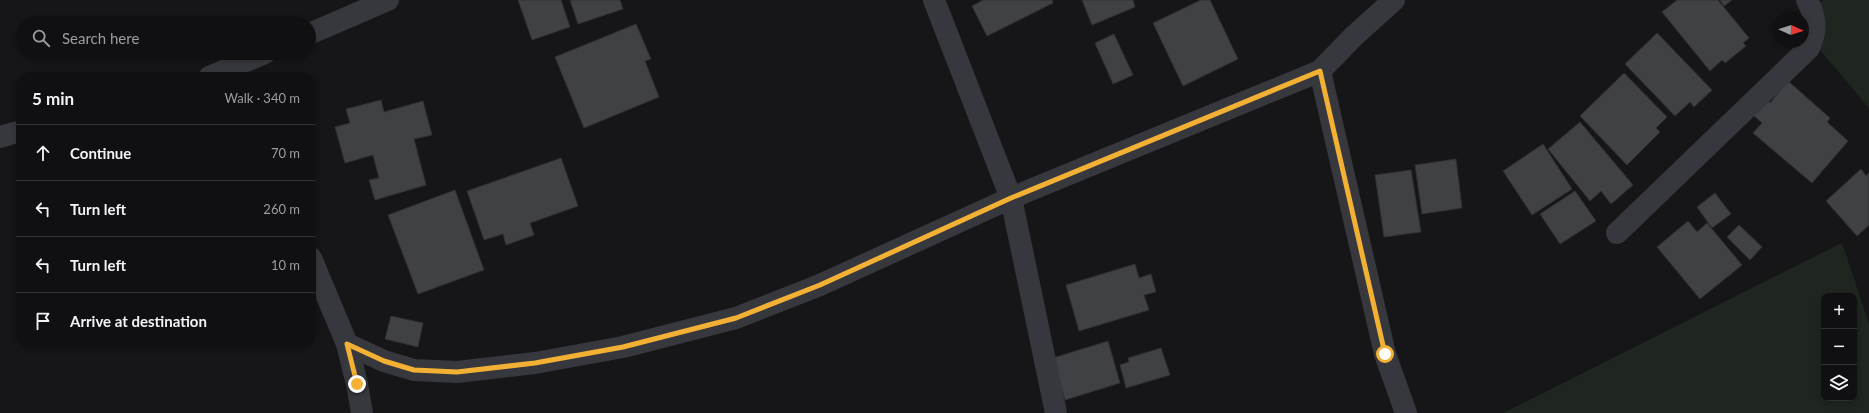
<!DOCTYPE html>
<meta charset="utf-8">
<style>
body{margin:0;font-family:Lato,sans-serif;background:#1e1e20;color:#f1f3f6}
.controls{position:absolute;right:12px;bottom:12px;display:grid;overflow:hidden;border-radius:8px;box-shadow:0 2px 6px #0003}
.controls button{width:36px;height:36px;display:grid;place-items:center;padding:0;border:0;border-bottom:1px solid #303032;background:#101012;color:#f1f3f6;font:20px sans-serif}
.compass{position:absolute;left:1773px;top:12px;width:36px;height:36px;border-radius:50%;background:#101012;box-shadow:0 2px 6px #0003;rotate:93deg}
.stop{position:absolute;width:12px;height:12px;margin:-9px;border:3px solid #f2b134;border-radius:50%;background:#fff}
.stop.end{background:#f2b134;border-color:#fff;box-shadow:0 1px 4px #0008}
.list{margin:0;padding:0;list-style:none}
h2{display:flex;justify-content:space-between;align-items:center;height:52px;margin:0;padding:0 16px;font-size:17px}
h2 small{font-size:13px;font-weight:400;color:#9c9d9f}
.list li{display:grid;grid-template-columns:26px 1fr auto;gap:12px;align-items:center;box-sizing:border-box;height:56px;padding:0 16px;border-top:1px solid #303032}
.list b{display:block;font-size:15px;white-space:nowrap}
.list em{font-size:13px;font-style:normal;color:#9c9d9f}
.icon{flex:none;width:22px;height:22px;fill:none;stroke:currentColor;stroke-width:2;stroke-linecap:round;stroke-linejoin:round}
.map{position:relative;flex:none;width:1869px;height:413px;overflow:hidden}
.search{position:absolute;background:#101012;box-shadow:0 2px 6px #0003;left:16px;top:16px;width:300px;height:44px;display:flex;align-items:center;gap:10px;box-sizing:border-box;padding:0 14px;border-radius:22px;color:#9c9d9f;font-size:15px}
.panel{position:absolute;background:#101012;box-shadow:0 2px 6px #0003;left:16px;top:72px;width:300px;height:276px;border-radius:16px}
.map>svg:first-child{display:block}
</style>
<div class="map">
<svg width="1869" height="413" viewBox="0 0 1869 413">
<rect width="100%" height="100%" fill="#161618"/>
<!-- green -->
<g fill="#1e261f" fill-rule="evenodd">
<polygon points="1823,0 1869,0 1869,108 1809,37 1818,4"/>
<path d="M1842 243 1869 324V413H1503ZM1824 296H1854V398H1824Z"/>
</g>
<!-- building -->
<g fill="#404145" stroke="#303034">
<polygon points="518,0 561,0 570,27 532,40"/>
<polygon points="570,0 620,0 623,9 578,24"/>
<polygon points="1052,0 1053,3 987,36 972,6 983,0"/>
<polygon points="1082,0 1133,0 1135,7 1092,25"/>
<polygon points="1201,0 1210,0 1238,59 1183,86 1153,23"/>
<polygon points="1677,0 1718,0 1749,38 1743,43 1746,46 1725,63 1722,60 1710,71 1662,12"/>
<polygon points="1720,0 1732,0 1724,6"/>
<polygon points="636,24 651,59 645,61 659,97 584,128 555,57"/>
<polygon points="1657,33 1712,90 1694,107 1690,102 1675,116 1625,64"/>
<polygon points="1114,34 1133,75 1113,84 1095,43"/>
<polygon points="1624,73 1667,117 1656,128 1660,132 1627,165 1580,116"/>
<polygon points="1788,81 1830,118 1827,122 1848,141 1812,183 1753,133 1762,123 1751,113 1764,98 1770,103"/>
<polygon points="381,100 384,112 423,101 432,135 414,139 426,185 375,200 369,180 379,178 373,155 345,163 335,127 350,123 346,109"/>
<polygon points="1580,122 1633,185 1611,204 1601,191 1590,201 1548,149"/>
<polygon points="1543,144 1572,189 1532,215 1503,171"/>
<polygon points="561,158 578,206 530,223 534,235 506,245 503,234 484,240 467,191"/>
<polygon points="1456,159 1462,208 1422,214 1415,165"/>
<polygon points="1861,169 1866,176 1869,173 1869,225 1857,236 1826,201"/>
<polygon points="1411,170 1421,232 1384,237 1375,175"/>
<polygon points="455,190 484,270 418,294 388,215"/>
<polygon points="1575,191 1596,221 1560,244 1540,214"/>
<polygon points="1715,193 1731,214 1712,228 1697,207"/>
<polygon points="1688,221 1697,232 1707,223 1742,265 1700,299 1657,247"/>
<polygon points="1739,225 1762,247 1750,260 1727,237"/>
<polygon points="1135,264 1139,278 1151,274 1156,292 1144,295 1149,310 1079,331 1066,285"/>
<polygon points="391,316 423,323 418,347 385,339"/>
<polygon points="1108,341 1120,383 1065,400 1053,358"/>
<polygon points="1161,348 1170,375 1126,388 1120,365 1129,362 1128,358"/>
</g>
<g fill="none" stroke-linecap="round" stroke-linejoin="round">
<!-- minor -->
<g stroke="#37383d" stroke-width="22">
<polyline points="934,0 1011,198 1056,413"/>
<polyline points="1394,0 1354,36 1320,71 1385,354 1406,413"/>
<polyline points="309,34 388,0"/>
<polyline points="209,77 265,53"/>
<polyline points="0,137 21,131"/>
<path d="M1617 233 1809 48C1817 31 1816 17 1807 0"/>
<polyline points="311,258 347,344 384,361 414,370 457,372 535,363 623,347 736,318 820,285 1011,198 1320,71"/>
<polyline points="347,344 357,384 362,413"/>
</g>
</g>
<g fill="none" stroke-linecap="round" stroke-linejoin="round">
<!-- route -->
<polyline stroke="#f2b134" stroke-width="5" points="357,384 347,344 384,361 414,370 457,372 535,363 623,347 736,318 820,285 1011,198 1320,71 1385,354"/>
</g>
</svg>
<div class="controls">
<button>+</button>
<button>−</button>
<button><svg class="icon" aria-label="layers" viewBox="0 0 24 24"><path d="M12 4l9 5-9 5-9-5zM3 14l9 5 9-5"/></svg></button>
</div>
<svg class="compass" viewBox="-18 -18 36 36"><path d="M0-13l5 13h-10z" fill="#e53935"/><path d="M0 13l5-13h-10z" fill="#9c9d9f"/></svg>
<div class="stop" style="left:1385px;top:354px"></div>
<div class="stop end" style="left:357px;top:384px"></div>
<div class="search"><svg class="icon" aria-label="search" viewBox="0 0 24 24"><circle cx="10" cy="10" r="6"/><path d="M15 15l6 6"/></svg>Search here</div>
<section class="panel">
<h2>5 min<small>Walk · 340 m</small></h2>
<ul class="list">
<li><svg class="icon" aria-label="ahead" viewBox="0 0 24 24"><path d="M12 20V5M6 11l6-6 6 6"/></svg><div><b>Continue</b></div><em>70 m</em></li>
<li><svg class="icon" aria-label="left" viewBox="0 0 24 24"><path d="M17 20v-9H6M10 6l-5 5 5 5"/></svg><div><b>Turn left</b></div><em>260 m</em></li>
<li><svg class="icon" aria-label="left" viewBox="0 0 24 24"><path d="M17 20v-9H6M10 6l-5 5 5 5"/></svg><div><b>Turn left</b></div><em>10 m</em></li>
<li><svg class="icon" aria-label="arrive" viewBox="0 0 24 24"><path d="M6 21V4h12l-3 4 3 4H6"/></svg><div><b>Arrive at destination</b></div></li>
</ul>
</section>
</div>
